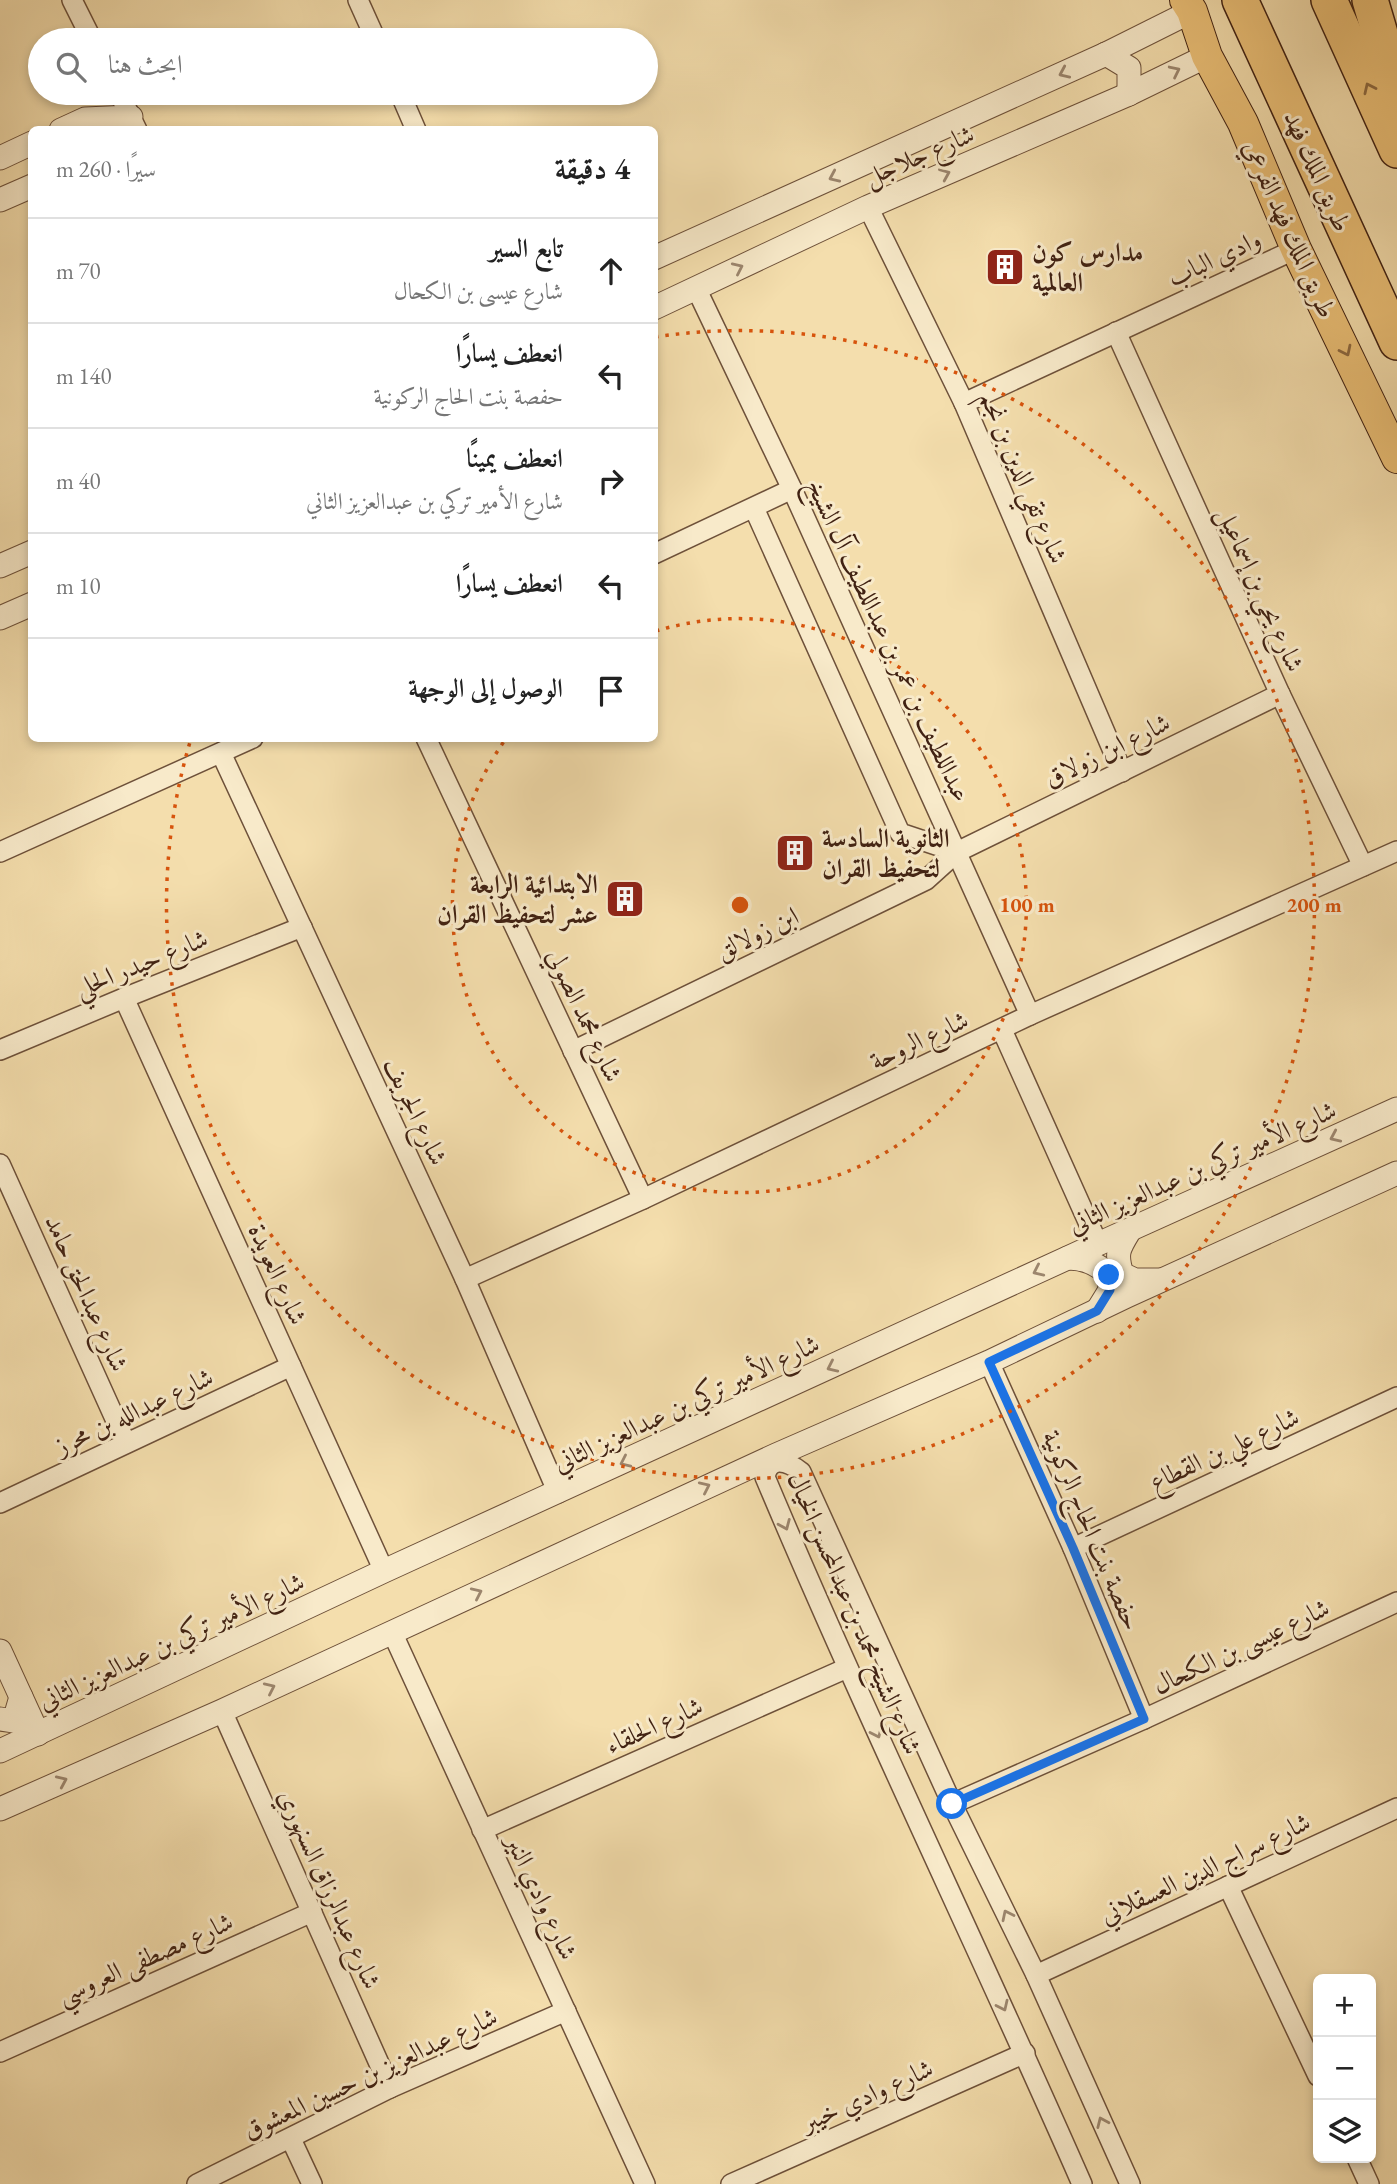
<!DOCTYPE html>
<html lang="ar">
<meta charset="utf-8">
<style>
body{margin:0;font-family:"EB Garamond",Amiri,serif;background:#f6f6f6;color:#222;direction:rtl}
.controls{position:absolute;right:21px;bottom:21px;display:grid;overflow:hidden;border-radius:10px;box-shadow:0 4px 10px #0003}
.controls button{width:63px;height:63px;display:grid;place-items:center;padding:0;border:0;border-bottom:2px solid #e0e0e0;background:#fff;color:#222;font:35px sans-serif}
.stop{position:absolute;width:21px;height:21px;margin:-16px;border:5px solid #1a73e8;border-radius:50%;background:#fff}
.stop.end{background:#1a73e8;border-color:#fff;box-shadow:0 2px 7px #0008}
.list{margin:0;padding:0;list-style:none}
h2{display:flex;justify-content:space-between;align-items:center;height:91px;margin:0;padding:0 28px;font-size:30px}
h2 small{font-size:23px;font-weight:400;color:#767676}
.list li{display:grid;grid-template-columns:46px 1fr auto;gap:21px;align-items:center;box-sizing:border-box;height:105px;padding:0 28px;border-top:2px solid #e0e0e0}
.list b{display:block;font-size:26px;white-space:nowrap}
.list p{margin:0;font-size:23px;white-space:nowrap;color:#767676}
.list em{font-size:23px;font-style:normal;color:#767676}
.icon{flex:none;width:38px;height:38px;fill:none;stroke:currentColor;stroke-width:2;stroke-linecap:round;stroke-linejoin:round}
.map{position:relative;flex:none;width:1397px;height:2184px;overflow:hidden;direction:ltr}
.search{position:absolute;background:#fff;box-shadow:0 4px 10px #0003;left:28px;top:28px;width:630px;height:77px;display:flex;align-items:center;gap:18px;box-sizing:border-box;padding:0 24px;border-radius:38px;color:#767676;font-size:26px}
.panel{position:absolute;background:#fff;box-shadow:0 4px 10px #0003;left:28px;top:126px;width:630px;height:616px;border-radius:10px;direction:rtl}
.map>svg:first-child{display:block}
</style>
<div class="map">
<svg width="1397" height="2184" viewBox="0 0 1397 2184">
<rect width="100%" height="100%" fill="#f4dead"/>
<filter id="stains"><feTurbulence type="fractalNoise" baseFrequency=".00286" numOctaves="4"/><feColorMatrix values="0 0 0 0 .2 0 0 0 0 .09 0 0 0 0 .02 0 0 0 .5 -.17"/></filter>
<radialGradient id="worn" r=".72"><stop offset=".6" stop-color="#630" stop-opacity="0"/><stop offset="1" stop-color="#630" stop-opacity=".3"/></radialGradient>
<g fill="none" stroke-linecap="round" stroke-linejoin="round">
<!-- minor casing -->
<g stroke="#6e513a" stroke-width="22">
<g id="minor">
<polyline points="72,0 92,40"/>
<polyline points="358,0 376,40"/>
<polyline points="119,93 137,130"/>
<polyline points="400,93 416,130"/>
<polyline points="868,207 964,403 1122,772"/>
<polyline points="696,288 792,489 1030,1015"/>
<polyline points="1116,332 1280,694 1363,866"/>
<polyline points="964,403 1296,249"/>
<polyline points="754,508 900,833 957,852"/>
<polyline points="654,554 792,489"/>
<polyline points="426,738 643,1199"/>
<polyline points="221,753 465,1279 558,1493"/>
<polyline points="0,852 253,738"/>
<polyline points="124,998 384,1571"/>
<polyline points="1002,1030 1098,1244"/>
<polyline points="0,1050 124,998 302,927"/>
<polyline points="573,1051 926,880 957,852 1280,694"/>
<polyline points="0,1164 126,1443"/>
<polyline points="465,1279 643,1199 1030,1015 1397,851"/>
<polyline points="989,1362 1073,1548 1144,1719"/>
<polyline points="0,1503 291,1366"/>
<polyline points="1073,1548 1397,1397"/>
<polyline points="392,1632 645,2184"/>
<polyline points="222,1711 390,2088"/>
<polyline points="952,1804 1144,1719 1397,1602"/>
<polyline points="482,1830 847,1668"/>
<polyline points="1228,1886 1318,2076"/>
<polyline points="1036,1975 1397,1808"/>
<polyline points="0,2052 312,1912"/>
<polyline points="291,2139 312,2184"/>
<polyline points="1357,2158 1369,2184"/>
<polyline points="197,2184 390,2088 566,2011"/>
<polyline points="731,2184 1025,2053"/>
<path d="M1082 2184C978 1947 865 1715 765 1477 769 1455 788 1461 801 1472L952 1804 1036 1975 1130 2184"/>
</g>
</g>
<!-- tertiary casing -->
<g stroke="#6e513a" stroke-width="25">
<g id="tertiary">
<polyline points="1106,54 1129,68 1129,94"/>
<polyline points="61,130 85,119 131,117 121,130"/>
<polyline points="0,158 32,143"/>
<polyline points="0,200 32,186"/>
<polyline points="654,258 1106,54 1192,11"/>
<polyline points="654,308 868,207 1129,94 1207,56"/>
<polyline points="0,566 32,552"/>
<polyline points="0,618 32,604"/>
<path d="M1130 1230C1119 1248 1115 1253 1122 1274L1135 1280H1160"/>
<path d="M1068 1258C1085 1258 1098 1264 1109 1275L1110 1290 1097 1311"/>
<polyline points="0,1651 38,1734"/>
<polyline points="0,1719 14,1721 21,1697"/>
<polyline points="0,1751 384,1571 1098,1244 1397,1109"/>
<polyline points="0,1809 222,1711 776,1455 989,1362 1127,1296 1397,1173"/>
</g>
</g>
<!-- primary casing -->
<g stroke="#412213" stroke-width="32">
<polyline id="primary" points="1185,0 1192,11 1207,56 1243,123 1296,249 1397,458"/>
</g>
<!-- motorway casing -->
<g stroke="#412213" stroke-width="38">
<g id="motorway">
<polyline points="1240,0 1397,342"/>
<polyline points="1329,0 1397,150"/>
<polyline points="1370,0 1397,91"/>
</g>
</g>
<!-- minor -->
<use href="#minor" stroke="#f8eaca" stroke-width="19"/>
<!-- tertiary -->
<use href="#tertiary" stroke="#f8eaca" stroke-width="23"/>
<!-- primary -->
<use href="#primary" stroke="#eabf76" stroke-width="30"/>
<!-- motorway -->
<use href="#motorway" stroke="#eabf76" stroke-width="35"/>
</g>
<!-- one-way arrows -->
<defs><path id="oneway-chevron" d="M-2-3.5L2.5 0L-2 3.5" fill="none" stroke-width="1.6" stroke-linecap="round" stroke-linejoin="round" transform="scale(1.75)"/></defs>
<g stroke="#9c866e">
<use href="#oneway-chevron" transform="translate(1175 71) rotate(-26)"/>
<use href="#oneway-chevron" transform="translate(1064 73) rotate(156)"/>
<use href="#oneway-chevron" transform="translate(945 174) rotate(-23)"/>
<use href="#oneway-chevron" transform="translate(834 177) rotate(156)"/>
<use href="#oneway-chevron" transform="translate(738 268) rotate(-25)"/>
<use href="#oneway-chevron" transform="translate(1335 1137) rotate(156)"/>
<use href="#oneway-chevron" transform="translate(1038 1271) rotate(155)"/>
<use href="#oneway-chevron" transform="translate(832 1367) rotate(155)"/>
<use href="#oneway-chevron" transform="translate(625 1462) rotate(155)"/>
<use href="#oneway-chevron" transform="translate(705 1487) rotate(-25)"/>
<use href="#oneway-chevron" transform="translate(785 1525) rotate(67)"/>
<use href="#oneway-chevron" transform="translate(477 1593) rotate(-25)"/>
<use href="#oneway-chevron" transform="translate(270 1688) rotate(-25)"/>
<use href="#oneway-chevron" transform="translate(877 1733) rotate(65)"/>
<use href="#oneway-chevron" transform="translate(62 1781) rotate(-24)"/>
<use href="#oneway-chevron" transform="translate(1007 1915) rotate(-116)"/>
<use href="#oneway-chevron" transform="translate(1003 2006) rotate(65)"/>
<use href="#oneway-chevron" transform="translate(1102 2122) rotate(-114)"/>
</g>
<g stroke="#8d6940">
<use href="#oneway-chevron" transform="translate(1369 88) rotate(-115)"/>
<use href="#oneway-chevron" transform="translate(1346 351) rotate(64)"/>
</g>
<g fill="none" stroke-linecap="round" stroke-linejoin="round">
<!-- route -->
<polyline stroke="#1a73e8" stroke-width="9" points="952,1804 1144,1719 1073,1548 989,1362 1097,1311 1110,1290 1109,1275"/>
</g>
<!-- distance rings -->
<g fill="none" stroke="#d7540d" stroke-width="3.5" stroke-dasharray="3.5 7">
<path d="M656 631A287 287 0 1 1 505 740"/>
<path d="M655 337A574 574 0 1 1 190 742"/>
</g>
<!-- icons -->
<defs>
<g id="building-square" transform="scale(2.0125)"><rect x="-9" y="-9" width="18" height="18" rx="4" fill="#8f2418" stroke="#f8eaca"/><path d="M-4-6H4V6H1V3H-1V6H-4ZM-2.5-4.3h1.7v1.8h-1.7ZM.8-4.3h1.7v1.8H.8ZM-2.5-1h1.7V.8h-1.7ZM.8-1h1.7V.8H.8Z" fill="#fff"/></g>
</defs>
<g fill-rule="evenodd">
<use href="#building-square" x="1005" y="267"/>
<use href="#building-square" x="795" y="853"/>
<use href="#building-square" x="625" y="899"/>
</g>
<g text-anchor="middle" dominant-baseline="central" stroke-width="6" stroke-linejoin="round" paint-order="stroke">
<!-- street labels -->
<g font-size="26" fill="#412213" stroke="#f8eaca">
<text transform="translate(919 155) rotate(-23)">شارع جلاجل</text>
<text transform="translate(1318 171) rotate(66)">طريق الملك فهد</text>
<text transform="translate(1290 229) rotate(66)">طريق الملك فهد الفرعي</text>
<text transform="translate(1214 258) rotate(-25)">وادي الباب</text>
<text transform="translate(1024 477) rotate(67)">شارع تقي الدين بن نجم</text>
<text transform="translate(1261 589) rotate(66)">شارع يحي بن إسماعيل</text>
<text transform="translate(889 640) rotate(65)">عبداللطيف بن عمر بن عبداللطيف آل الشيخ</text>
<text transform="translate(1107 750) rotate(-26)">شارع ابن زولاق</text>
<text transform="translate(757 933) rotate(-26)">ابن زولالق</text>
<text transform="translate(141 963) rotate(-22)">شارع حيدر الحلي</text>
<text transform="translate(585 1015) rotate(65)">شارع محمد الصولي</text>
<text transform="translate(919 1040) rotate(-25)">شارع الروحة</text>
<text transform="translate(416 1111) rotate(65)">شارع الجريف</text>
<text transform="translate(1202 1167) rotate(-24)">شارع الأمير تركي بن عبدالعزيز الثاني</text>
<text transform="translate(278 1274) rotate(66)">شارع العويدة</text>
<text transform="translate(87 1293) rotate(66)">شارع عبدالحق حامد</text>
<text transform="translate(686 1403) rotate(-25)">شارع الأمير تركي بن عبدالعزيز الثاني</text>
<text transform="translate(134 1411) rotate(-25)">شارع عبدالله بن محرز</text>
<text transform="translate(1224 1449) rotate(-25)">شارع علي بن القطاع</text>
<text transform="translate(1092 1530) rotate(67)">حفصة بنت الحاج الركونية</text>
<text transform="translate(855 1613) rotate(67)">شارع الشيخ محمد بن عبدالمحسن الخيال</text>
<text transform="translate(171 1641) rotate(-25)">شارع الأمير تركي بن عبدالعزيز الثاني</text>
<text transform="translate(1241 1646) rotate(-25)">شارع عيسى بن الكحال</text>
<text transform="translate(654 1725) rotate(-24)">شارع الحلقاء</text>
<text transform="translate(1205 1868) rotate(-25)">شارع سراج الدين العسقلاني</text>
<text transform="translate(330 1889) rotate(66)">شارع عبدالرزاق السنهوري</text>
<text transform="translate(542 1897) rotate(65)">شارع وادي النير</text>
<text transform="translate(145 1958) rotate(-24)">شارع مصطفى العروسي</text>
<text transform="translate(370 2073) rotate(-25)">شارع عبدالعزيز بن حسين المعشوق</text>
<text transform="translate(867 2095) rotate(-24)">شارع وادي خيبر</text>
</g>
<!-- poi labels -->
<g font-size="26" font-weight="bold" fill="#412213" stroke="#f8eaca" text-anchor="start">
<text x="1032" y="252">مدارس كون<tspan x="1032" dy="30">العالمية</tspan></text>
<text x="822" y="838">الثانوية السادسة<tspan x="822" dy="30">لتحفيظ القران</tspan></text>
<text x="598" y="884" text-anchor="end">الابتدائية الرابعة<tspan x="598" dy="30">عشر لتحفيظ القران</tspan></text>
</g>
</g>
<circle cx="740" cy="905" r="10" fill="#d7540d" stroke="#f8eaca" stroke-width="3.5"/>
<g font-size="21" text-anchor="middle" font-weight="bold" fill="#d7540d" stroke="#f8eaca" stroke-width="6" stroke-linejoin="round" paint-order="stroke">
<text x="1027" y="912">100 m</text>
<text x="1314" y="912">200 m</text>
</g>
<rect width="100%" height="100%" filter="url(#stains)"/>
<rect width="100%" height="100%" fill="url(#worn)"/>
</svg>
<div class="controls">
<button>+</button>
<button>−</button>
<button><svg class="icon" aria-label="layers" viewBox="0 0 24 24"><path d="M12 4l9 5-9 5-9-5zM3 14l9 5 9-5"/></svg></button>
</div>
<div class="stop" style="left:952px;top:1804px"></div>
<div class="stop end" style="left:1109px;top:1275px"></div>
<div class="search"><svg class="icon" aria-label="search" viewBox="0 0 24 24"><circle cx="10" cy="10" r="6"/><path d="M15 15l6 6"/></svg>ابحث هنا</div>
<section class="panel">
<h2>4 دقيقة<small>سيرًا · 260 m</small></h2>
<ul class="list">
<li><svg class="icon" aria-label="ahead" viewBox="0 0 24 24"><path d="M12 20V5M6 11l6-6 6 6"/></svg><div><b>تابع السير</b><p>شارع عيسى بن الكحال</p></div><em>70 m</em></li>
<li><svg class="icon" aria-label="left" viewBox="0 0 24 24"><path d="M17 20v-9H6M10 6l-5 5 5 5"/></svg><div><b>انعطف يسارًا</b><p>حفصة بنت الحاج الركونية</p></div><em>140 m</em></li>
<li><svg class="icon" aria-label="right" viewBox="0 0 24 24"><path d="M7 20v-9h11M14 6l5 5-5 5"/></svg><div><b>انعطف يمينًا</b><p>شارع الأمير تركي بن عبدالعزيز الثاني</p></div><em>40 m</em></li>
<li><svg class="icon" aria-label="left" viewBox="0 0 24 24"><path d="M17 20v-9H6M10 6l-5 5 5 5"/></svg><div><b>انعطف يسارًا</b></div><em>10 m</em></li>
<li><svg class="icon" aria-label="arrive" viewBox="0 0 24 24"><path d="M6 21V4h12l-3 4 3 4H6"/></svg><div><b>الوصول إلى الوجهة</b></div></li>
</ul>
</section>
</div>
